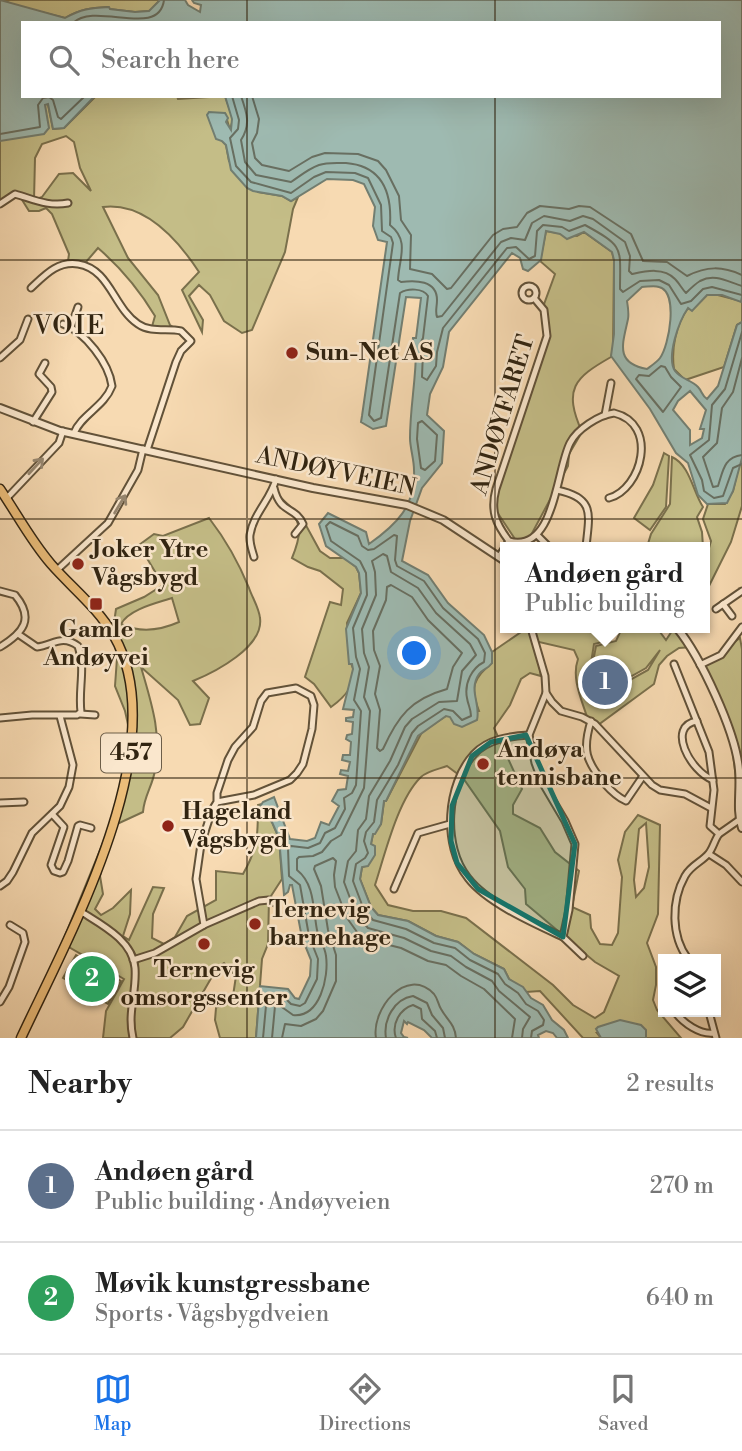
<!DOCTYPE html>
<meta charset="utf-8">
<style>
body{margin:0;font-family:"Libre Bodoni",serif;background:#f6f6f6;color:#222}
.controls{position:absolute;right:21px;bottom:21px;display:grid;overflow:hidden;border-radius:0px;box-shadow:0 7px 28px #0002}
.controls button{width:63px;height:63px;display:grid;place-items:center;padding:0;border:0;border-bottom:2px solid #e0e0e0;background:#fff;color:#222;font:35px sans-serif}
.you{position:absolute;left:415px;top:654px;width:24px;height:24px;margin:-18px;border:5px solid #fff;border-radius:50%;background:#1a73e8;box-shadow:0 0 0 10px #1a73e833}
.badge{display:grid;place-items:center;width:46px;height:46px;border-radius:50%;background:#1a73e8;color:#fff;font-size:23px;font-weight:700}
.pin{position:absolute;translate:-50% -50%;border:4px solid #fff;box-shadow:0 2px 7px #0006}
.popup{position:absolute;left:500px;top:542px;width:210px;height:91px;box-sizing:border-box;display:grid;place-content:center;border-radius:0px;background:#fff;filter:drop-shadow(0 2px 5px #0005);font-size:23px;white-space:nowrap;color:#767676}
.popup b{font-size:26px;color:#222}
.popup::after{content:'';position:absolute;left:50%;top:100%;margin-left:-14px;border:14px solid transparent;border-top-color:#fff}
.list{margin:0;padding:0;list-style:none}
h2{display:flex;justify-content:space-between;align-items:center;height:91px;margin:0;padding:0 28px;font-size:30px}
h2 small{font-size:23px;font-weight:400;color:#767676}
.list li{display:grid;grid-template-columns:46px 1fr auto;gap:21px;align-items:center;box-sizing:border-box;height:112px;padding:0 28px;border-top:2px solid #e0e0e0}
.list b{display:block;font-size:26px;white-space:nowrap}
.list p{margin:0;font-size:23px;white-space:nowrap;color:#767676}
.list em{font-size:23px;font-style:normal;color:#767676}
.icon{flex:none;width:38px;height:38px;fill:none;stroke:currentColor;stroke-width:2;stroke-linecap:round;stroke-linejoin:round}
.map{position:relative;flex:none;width:742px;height:1038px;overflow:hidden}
.search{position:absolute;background:#fff;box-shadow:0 7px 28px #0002;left:21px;right:21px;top:21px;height:77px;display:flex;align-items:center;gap:18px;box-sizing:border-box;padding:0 24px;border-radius:0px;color:#767676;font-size:26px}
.sheet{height:315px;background:#fff}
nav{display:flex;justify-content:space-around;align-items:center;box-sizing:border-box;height:98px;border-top:2px solid #e0e0e0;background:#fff;font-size:19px;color:#767676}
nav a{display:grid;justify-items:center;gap:4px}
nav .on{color:#1a73e8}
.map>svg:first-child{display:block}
</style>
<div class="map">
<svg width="742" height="1038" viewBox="0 0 742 1038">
<rect width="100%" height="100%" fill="#f7dab2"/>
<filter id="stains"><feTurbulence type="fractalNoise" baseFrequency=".00286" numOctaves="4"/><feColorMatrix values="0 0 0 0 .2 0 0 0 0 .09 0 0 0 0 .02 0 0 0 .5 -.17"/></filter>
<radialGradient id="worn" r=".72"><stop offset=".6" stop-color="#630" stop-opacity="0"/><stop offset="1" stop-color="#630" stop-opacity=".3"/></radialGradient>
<!-- green -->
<g fill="#c4bd87" stroke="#7a704c" stroke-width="2" fill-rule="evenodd">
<path d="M4 0H160L150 11 135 12 109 9 108 7C90 8 81 9 65 18L13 5Z"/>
<path d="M0 27 23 96 48 104 53 129 64 128 95 97 177 96 178 99 225 96 233 119 230 130 225 113 221 140 226 145 229 161 258 192 282 196 291 201 298 197 293 209 285 252 252 330 242 333 224 321 210 295 199 285 189 296 203 320 202 332 182 290 199 272C178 240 145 202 103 207L128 258 158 295 170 325 180 332 151 330 155 316C140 291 120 267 98 248L86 262 68 261 69 254 52 214 46 208 39 211H29L19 195 0 204ZM66 136 74 142 80 168 91 191 73 173 59 174 42 197 34 200 35 158 42 144Z"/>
<path d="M546 231 577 236 584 232 612 252 614 260 613 350 611 357C574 378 563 389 582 432L569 454 568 466 530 537 517 542 493 506 542 352 548 323 543 307 555 274 540 261Z"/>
<path d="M714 294 741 301 742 297V322L737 325 724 367 685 380 674 369C671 348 676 325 688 308L692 310 707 295Z"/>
<polygon points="742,452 742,506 731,542 705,594 705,562 711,541 703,519 708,504 725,504 733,491"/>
<polygon points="664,453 669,456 666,507 650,530 634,518 653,485"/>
<path d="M672 457C690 465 693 492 703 507L697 517 702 532 703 547H647L651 534 670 504Z"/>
<path d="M275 492 302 518 320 551 330 558H345L356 567 359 573 361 593 347 623 351 663C360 681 345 697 331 707L314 684 305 677 330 602 341 605 343 589 320 571 308 567 292 558C307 522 297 520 275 492Z"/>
<path d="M209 518C226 540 238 561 249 588 252 597 259 608 260 618 264 647 215 672 193 681L209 698 200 724 190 725 178 700 141 667C151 702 162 733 155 770 153 785 144 796 143 812L117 824 106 848 100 876 103 894 95 909 101 915 113 908 131 890 130 914 123 936 129 940 153 887 164 888 153 914 152 938 164 944 175 937 187 916 216 900V871L243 874C258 848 258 835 258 805L262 804 260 809 272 822 279 838 282 879 269 899 268 944 262 959 256 1038H220L215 1020 216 1008 233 996 236 976 224 963 217 968 183 1027 170 1038H103L106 1011 124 979 62 943 112 821 131 738 125 711 115 686 117 658 113 630 116 609 144 597 163 585 139 545 154 534 163 536ZM172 598 179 622C161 630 140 633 121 624 129 609 157 603 172 598Z"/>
<path d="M527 628H617L611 640 594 644 586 694 606 697 619 686 648 670 660 650 646 668 621 682 592 667 596 646 616 641 622 628H657L666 640 674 628H677L694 647 679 648 667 656 659 665 654 684 598 725 588 720C582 700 571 679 578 659L574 650 535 641 541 676 530 673 521 679 510 705 494 728 522 789 513 805V814L540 828 555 852 579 871 572 907 590 915 591 928 600 944 612 945 618 933 622 877 618 860 625 832 638 815 660 825 658 914 647 943 656 967V985L653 1000 657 1010 681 1038H646V1033H597L601 1038H583L540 991 526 992 509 979 504 969 474 954 458 942 436 936 408 921 378 915 371 907 360 879 362 867 366 866 373 834 381 824 384 801H386L422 732 446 716 479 711C470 688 473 678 492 663V652ZM447 766 463 778 500 831 508 867 525 889 526 904 595 962 619 976 604 1012 595 1018 573 1005 553 985 466 918 441 911H413L388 905 375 885C385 854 398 799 421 777 427 771 439 769 447 766ZM646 823 649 867 644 888 636 897 634 880 639 829Z"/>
<polygon points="740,638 742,649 742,828 731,737 716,706 704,663"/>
<polygon points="76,955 121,981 108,1004 63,978"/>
</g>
<!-- water -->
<g fill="#9ebab1" stroke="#727e71" stroke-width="2" fill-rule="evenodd">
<path d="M0 0 65 18C81 9 90 8 109 7L110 9 135 12 149 11 160 0H185L188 5 200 12 201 5 194 3 192 0H742V297L741 302 722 295H707L692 311 688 308C679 321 666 357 675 371 681 379 691 380 698 387 702 391 702 396 707 399L718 386 737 325 742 322V458L733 491 727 503 707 504 698 495 688 463 676 453 650 409 611 356 614 334V260L612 252 584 232 567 239 560 234 546 231 541 260 528 271 523 269 520 258 512 253 449 332 443 367 430 394 427 415 444 431 442 463 422 488 410 521 402 561 428 575 448 603 484 635 492 652V663C488 669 483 669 479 674 468 690 481 704 477 720L462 727 454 724 450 717 446 716 418 736 386 801H384L381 824 375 834H373L371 844 375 846V855L368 866 362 867 360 879 371 907 378 915 408 921 436 936 458 942 474 954 504 969 509 979 523 987 531 998 543 1005 552 1020 564 1030 568 1038H557L553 1033 546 1031 538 1035 539 1038H432L424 1030 408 1022 407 1024 404 1021 401 1033 404 1037 408 1038H256L260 986 288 989 295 998 299 999 310 976 311 960 302 938 292 885H290L288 892 284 895 279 838 272 822 259 808 263 802 274 797 290 839 307 841 315 838 321 822 329 825 339 806 332 801 338 790 346 789 348 776 340 774 341 770 348 771 350 762 342 760 343 755H350L351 742 346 739 347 735 352 734 353 722 346 721V718L353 717 354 710 343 709 353 669 352 664H349L346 629 361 593 359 573 356 567 326 546 319 524 328 513 366 532 369 544C396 525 416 506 414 470 414 459 410 448 410 438 410 408 416 380 416 350L412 347 413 338H416L421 298 406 297 386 426 373 429 361 422 362 416 387 242 378 240 373 226 375 207 364 184 353 180 327 179 291 201 282 196 253 191 247 188 231 170 226 145 222 141 216 139 207 115 209 112 225 113 228 118 226 122 231 130 232 119 225 96H719V23H23V96H98L94 97 64 128 53 129 48 104 45 105 49 128 44 134 0 141ZM642 287C647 287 654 285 659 287 679 292 669 346 660 358 657 362 651 366 647 369 614 363 623 343 628 319 629 314 628 307 627 301ZM690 391 706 410 700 429H704L702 438 690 445V430L673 410 678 401Z"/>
<polygon points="620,1020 641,1025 646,1030 646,1038 601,1038 596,1029 598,1027"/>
</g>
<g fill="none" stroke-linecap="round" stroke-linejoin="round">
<!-- shore -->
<g stroke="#686f61" stroke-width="2">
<path d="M73 23C95 1 159 39 164 0"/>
<path d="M232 96 239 120 238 129 230 138 236 166 251 182 291 193 314 177 326 172 355 173 368 178 381 205 382 231 391 237 393 243 369 415 374 421 381 418 400 293C408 288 423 288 428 296L423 338 420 344 423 351 422 377 427 380 436 366 437 352 443 328 507 248 516 247 529 259 535 256 537 231 543 225 562 227 569 231 585 225C625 247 620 247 620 289L623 292 640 281 659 280 669 285 681 304 691 301 703 289 712 287 742 295"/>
<path d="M241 96C247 113 251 125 241 140L245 162 256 175 291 182C300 176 308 169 319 165 327 162 337 163 346 163 382 166 392 192 390 225 410 241 399 258 398 280L401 282C415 280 437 280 437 300 437 307 435 311 437 317L442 316 501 242 511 238 525 240 532 223 544 216 570 221 583 216 593 219 625 242 630 256 629 271 632 274C646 271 664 267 675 279 679 283 682 289 686 293 690 289 695 284 700 281 715 273 728 282 742 286"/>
<path d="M252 96 259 119 257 133 252 143 255 158 262 165 289 171 312 157 325 153 358 154 378 161 386 170 399 196 401 220 411 235 410 269 432 274 447 289 451 288 493 235 503 229 517 227 527 213 540 206 569 209 579 206 590 207 631 234 643 261 667 262 687 276C707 266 722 266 742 275"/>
<polyline points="0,134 40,127 38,105 43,98 49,97 53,100 58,117 61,119 85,96"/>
<polyline points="742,332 725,389 712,405 709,440 690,455 702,480 704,491 714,498 723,496 733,468 742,464"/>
<path d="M742 358 733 392 722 408 717 443 703 457 713 487 718 486C723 471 724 457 742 455"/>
<polygon points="661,366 665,367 671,377 681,387 663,412 636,379 639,375 649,376"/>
<polygon points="422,421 437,435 435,461 425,470 421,468 417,439 418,423"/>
<path d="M391 585 412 597 428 620 462 653 453 667 447 689C411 699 398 716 383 749L380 751 377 748 380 710 375 694 380 666 374 650 373 631 386 600 387 587Z"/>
<path d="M263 1038 267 995 283 996 291 1004 300 1006 305 1003 317 979 318 959 309 936 300 885 289 876 288 848 291 846 308 848 320 843 325 833 335 828 345 809 344 798 352 793 356 785 361 711 354 700 360 669 356 657 353 628 367 595 366 573 360 561 331 541 326 526 330 522 358 536 362 546 368 550 374 549 394 535 397 536 395 560 397 566 424 581 443 608 478 639 485 653 484 662C472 668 464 683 467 698 468 705 471 709 471 716L462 720 453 711 444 709 418 726 412 733 398 765 377 800 374 822 366 832 364 841 368 853 365 858 356 864 353 881 364 910 373 920 406 929 434 943 455 948 470 960 498 974 505 984 518 993 526 1004 538 1011 544 1020 543 1025 532 1031 531 1038"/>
<path d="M272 1038 275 1006 279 1005 293 1015C320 1018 329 977 326 956 325 947 319 939 317 930 313 910 315 884 297 870V859L299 857 313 856 322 852 331 841 341 835 364 788 370 711 364 697 369 667 364 653 362 629 376 595 375 572 372 561 383 554 387 556 391 572 418 588 436 613 470 644 476 655 462 671 457 701 439 702 412 719 405 727 390 761 369 796 366 819 358 830 356 851 348 861 344 882 356 914 368 928 404 938 431 951 451 956 466 967 492 981 499 991 530 1017 523 1029 522 1038"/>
<polyline points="282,1038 285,1024 301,1026 316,1019 323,1011 336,981 336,955 328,930 321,886 314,869 315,866 333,858 336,861 334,875 335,887 347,918 357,932 369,940 401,948 428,961 446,965 461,976 484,989 515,1019 512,1038"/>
<path d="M376 1038C371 1010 406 965 434 994 438 999 438 1004 441 1009 447 1020 455 1024 456 1038"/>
<path d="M386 1038C383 1020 394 999 413 996L427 1003 432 1015 443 1028 445 1038"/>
<path d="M396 1038C391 1024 400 1009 413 1005L421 1009 422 1019 435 1031 437 1038"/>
</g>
<!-- minor casing -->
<g stroke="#625239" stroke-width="9">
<g id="minor">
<path d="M0 204 15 194C33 199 48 207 68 203"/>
<circle cx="529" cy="293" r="7"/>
<path d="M31 288C45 275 57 261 78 264 110 269 113 307 138 324 151 333 167 328 181 331L191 341 181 351 176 362 147 450"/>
<path d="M63 324C85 332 109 363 112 386 104 407 82 414 74 433"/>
<polyline points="71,327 78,307"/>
<polyline points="0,358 20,340 28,319"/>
<polyline points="605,415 611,383"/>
<polyline points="33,422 52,392 51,387 39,374 45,363"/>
<path d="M274 488C280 514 295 506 303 524L295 534"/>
<path d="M557 490C596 498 589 515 586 547"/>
<polyline points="6,499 59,443 63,431"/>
<polyline points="537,535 549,547"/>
<path d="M509 541C496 524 490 511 496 489L547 336 544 310 534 298"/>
<path d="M254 557C252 550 249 542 250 535 253 514 271 499 276 479"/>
<path d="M499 557 509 541C555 554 556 470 570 443 577 429 599 415 614 413 659 424 642 489 609 498"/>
<polyline points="57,570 108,523 138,470 143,449"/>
<path d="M0 591 15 595C35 619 23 633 0 647"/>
<polyline points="723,604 732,616"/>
<polyline points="716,609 742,591"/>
<polyline points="531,628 545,676 546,693 552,702 561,711 582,717 595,724 652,785 660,790 685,794 711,808"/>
<polyline points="674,664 709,752 714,790 710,826 719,834 739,820"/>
<polyline points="700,665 721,655 742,627"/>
<polyline points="546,693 529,735 535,763 542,782 565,821 575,844 569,910 563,937 583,956"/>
<polyline points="80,714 95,715"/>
<path d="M0 718 32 715H77L81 712C78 689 86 668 78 646 62 634 53 645 37 647L18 634"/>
<path d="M591 721C582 750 586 761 604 783 611 791 617 797 626 801L643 776"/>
<path d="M697 721C666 726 690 771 713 780"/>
<path d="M529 735C510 736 488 739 474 754 446 784 442 846 468 878 487 903 535 924 563 937"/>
<polyline points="0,803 24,802"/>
<polyline points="52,814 64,827 51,865 54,871 60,873 63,872 68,861 78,826 80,825 91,828"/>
<polyline points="709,854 726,865 742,882"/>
<polyline points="0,886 7,881 13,872 32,833 60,806 69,787 73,765 60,716"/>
<polyline points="394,889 418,833 450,824"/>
<path d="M80 911C100 924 133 940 135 968 137 992 127 1012 133 1038"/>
<polyline points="204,925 196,879 201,844 212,810 217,802 217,793 228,760 235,747 253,727 261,701 267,693 296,688 311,696 314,705 312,729 303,764 297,773 290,780 254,795 217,802"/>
<path d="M688 959C671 936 671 901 685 876 691 865 702 862 709 853 713 848 715 839 719 834"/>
<polyline points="133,960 155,953 204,925 259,901 269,900 277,904"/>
<polyline points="0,1002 9,987 25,942 23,933 10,925"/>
<path d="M675 1012C683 1023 700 1035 714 1033"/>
<polyline points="709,1012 716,1038"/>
</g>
</g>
<!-- tertiary casing -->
<g stroke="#625239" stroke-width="10">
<g id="tertiary">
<polyline points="0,408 60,431 313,488 407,505 443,520 505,561"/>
<path d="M677 628C700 656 736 732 739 770 741 789 736 810 742 828"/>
</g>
</g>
<!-- primary casing -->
<g stroke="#312411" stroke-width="11">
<path id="primary" d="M0 489C17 514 31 541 51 564 72 588 98 608 114 636 176 744 68 937 21 1038"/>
</g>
<!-- minor -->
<use href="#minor" stroke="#fae7cd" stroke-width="5"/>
<!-- tertiary -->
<use href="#tertiary" stroke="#fae7cd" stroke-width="6"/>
<!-- primary -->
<use href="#primary" stroke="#ecbd79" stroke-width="8"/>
</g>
<!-- one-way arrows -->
<defs><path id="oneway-shaft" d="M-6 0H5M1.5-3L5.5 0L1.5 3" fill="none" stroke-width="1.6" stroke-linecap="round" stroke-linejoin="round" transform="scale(1.75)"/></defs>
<g stroke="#96866f">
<use href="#oneway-shaft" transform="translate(36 466) rotate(-47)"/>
<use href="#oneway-shaft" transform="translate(120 504) rotate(-59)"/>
</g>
<!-- marked area -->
<path fill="#0f766e" fill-opacity="0.2" stroke="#0f766e" stroke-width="5" stroke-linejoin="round" d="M526 735 575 844 563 937 478 889 457 863 451 841 452 806 472 756 491 742Z"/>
<!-- grid -->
<path fill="none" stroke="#312411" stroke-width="2" stroke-opacity="0.55" d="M247 0V23M495 0V23M247 96V1038M495 96V1038M0 260H742M0 519H742M0 778H742"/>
<!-- markers -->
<g fill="#8f2418" stroke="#fae7cd" stroke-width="2.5">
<circle cx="292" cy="353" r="7"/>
<circle cx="78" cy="564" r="7"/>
<rect x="89" y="597" width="14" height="14" rx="3.5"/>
<circle cx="483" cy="764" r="7"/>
<circle cx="168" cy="826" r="7"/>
<circle cx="255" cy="924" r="7"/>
<circle cx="204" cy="944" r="7"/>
</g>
<g text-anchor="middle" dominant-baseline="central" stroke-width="5" stroke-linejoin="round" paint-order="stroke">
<!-- shield labels -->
<rect fill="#fae7cd" stroke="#6d5e49" stroke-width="2" x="101" y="733.5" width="60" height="39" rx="5"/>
<g font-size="23" font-weight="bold" fill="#312411">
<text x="131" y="753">457</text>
</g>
<!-- poi labels -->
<g font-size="24" font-weight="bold" fill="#312411" stroke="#fae7cd" text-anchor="start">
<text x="306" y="353">Sun-Net AS</text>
<text x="92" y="550">Joker Ytre<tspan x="92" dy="28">Vågsbygd</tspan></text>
<text x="96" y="630" text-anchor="middle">Gamle<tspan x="96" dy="28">Andøyvei</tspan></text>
<text x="497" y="750">Andøya<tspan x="497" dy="28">tennisbane</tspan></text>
<text x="182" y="812">Hageland<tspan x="182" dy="28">Vågsbygd</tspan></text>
<text x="269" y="910">Ternevig<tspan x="269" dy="28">barnehage</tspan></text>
<text x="204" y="970" text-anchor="middle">Ternevig<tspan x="204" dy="28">omsorgssenter</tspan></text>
</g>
<!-- street labels -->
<g font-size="24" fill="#312411" stroke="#fae7cd">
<text transform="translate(503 415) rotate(-73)">ANDØYFARET</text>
<text transform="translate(336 472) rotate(12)">ANDØYVEIEN</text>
</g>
<!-- neighbourhood labels -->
<g font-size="26" letter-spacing="2" fill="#312411" stroke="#fae7cd">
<text x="70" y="326">VOIE</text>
</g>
</g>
<rect width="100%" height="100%" filter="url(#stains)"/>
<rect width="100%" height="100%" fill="url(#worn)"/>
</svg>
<div class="controls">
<button><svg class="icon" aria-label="layers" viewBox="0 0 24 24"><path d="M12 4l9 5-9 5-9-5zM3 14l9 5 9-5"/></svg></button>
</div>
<div class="you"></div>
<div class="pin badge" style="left:605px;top:682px;background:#5c6f8a">1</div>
<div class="popup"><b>Andøen gård</b>Public building</div>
<div class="pin badge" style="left:92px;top:979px;background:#2e9e5b">2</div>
<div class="search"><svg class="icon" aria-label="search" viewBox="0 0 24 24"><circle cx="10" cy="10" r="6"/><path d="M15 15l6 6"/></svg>Search here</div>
</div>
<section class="sheet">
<h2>Nearby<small>2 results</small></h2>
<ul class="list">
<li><span class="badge" style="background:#5c6f8a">1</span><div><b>Andøen gård</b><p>Public building · Andøyveien</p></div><em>270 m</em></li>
<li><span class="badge" style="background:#2e9e5b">2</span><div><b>Møvik kunstgressbane</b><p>Sports · Vågsbygdveien</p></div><em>640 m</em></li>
</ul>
</section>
<nav>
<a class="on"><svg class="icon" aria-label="map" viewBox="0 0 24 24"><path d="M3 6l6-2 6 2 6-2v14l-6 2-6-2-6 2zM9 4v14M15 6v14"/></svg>Map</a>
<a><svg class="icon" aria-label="directions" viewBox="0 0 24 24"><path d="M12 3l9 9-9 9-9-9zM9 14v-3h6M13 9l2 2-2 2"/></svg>Directions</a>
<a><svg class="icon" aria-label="saved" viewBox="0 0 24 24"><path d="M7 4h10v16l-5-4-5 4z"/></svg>Saved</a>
</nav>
